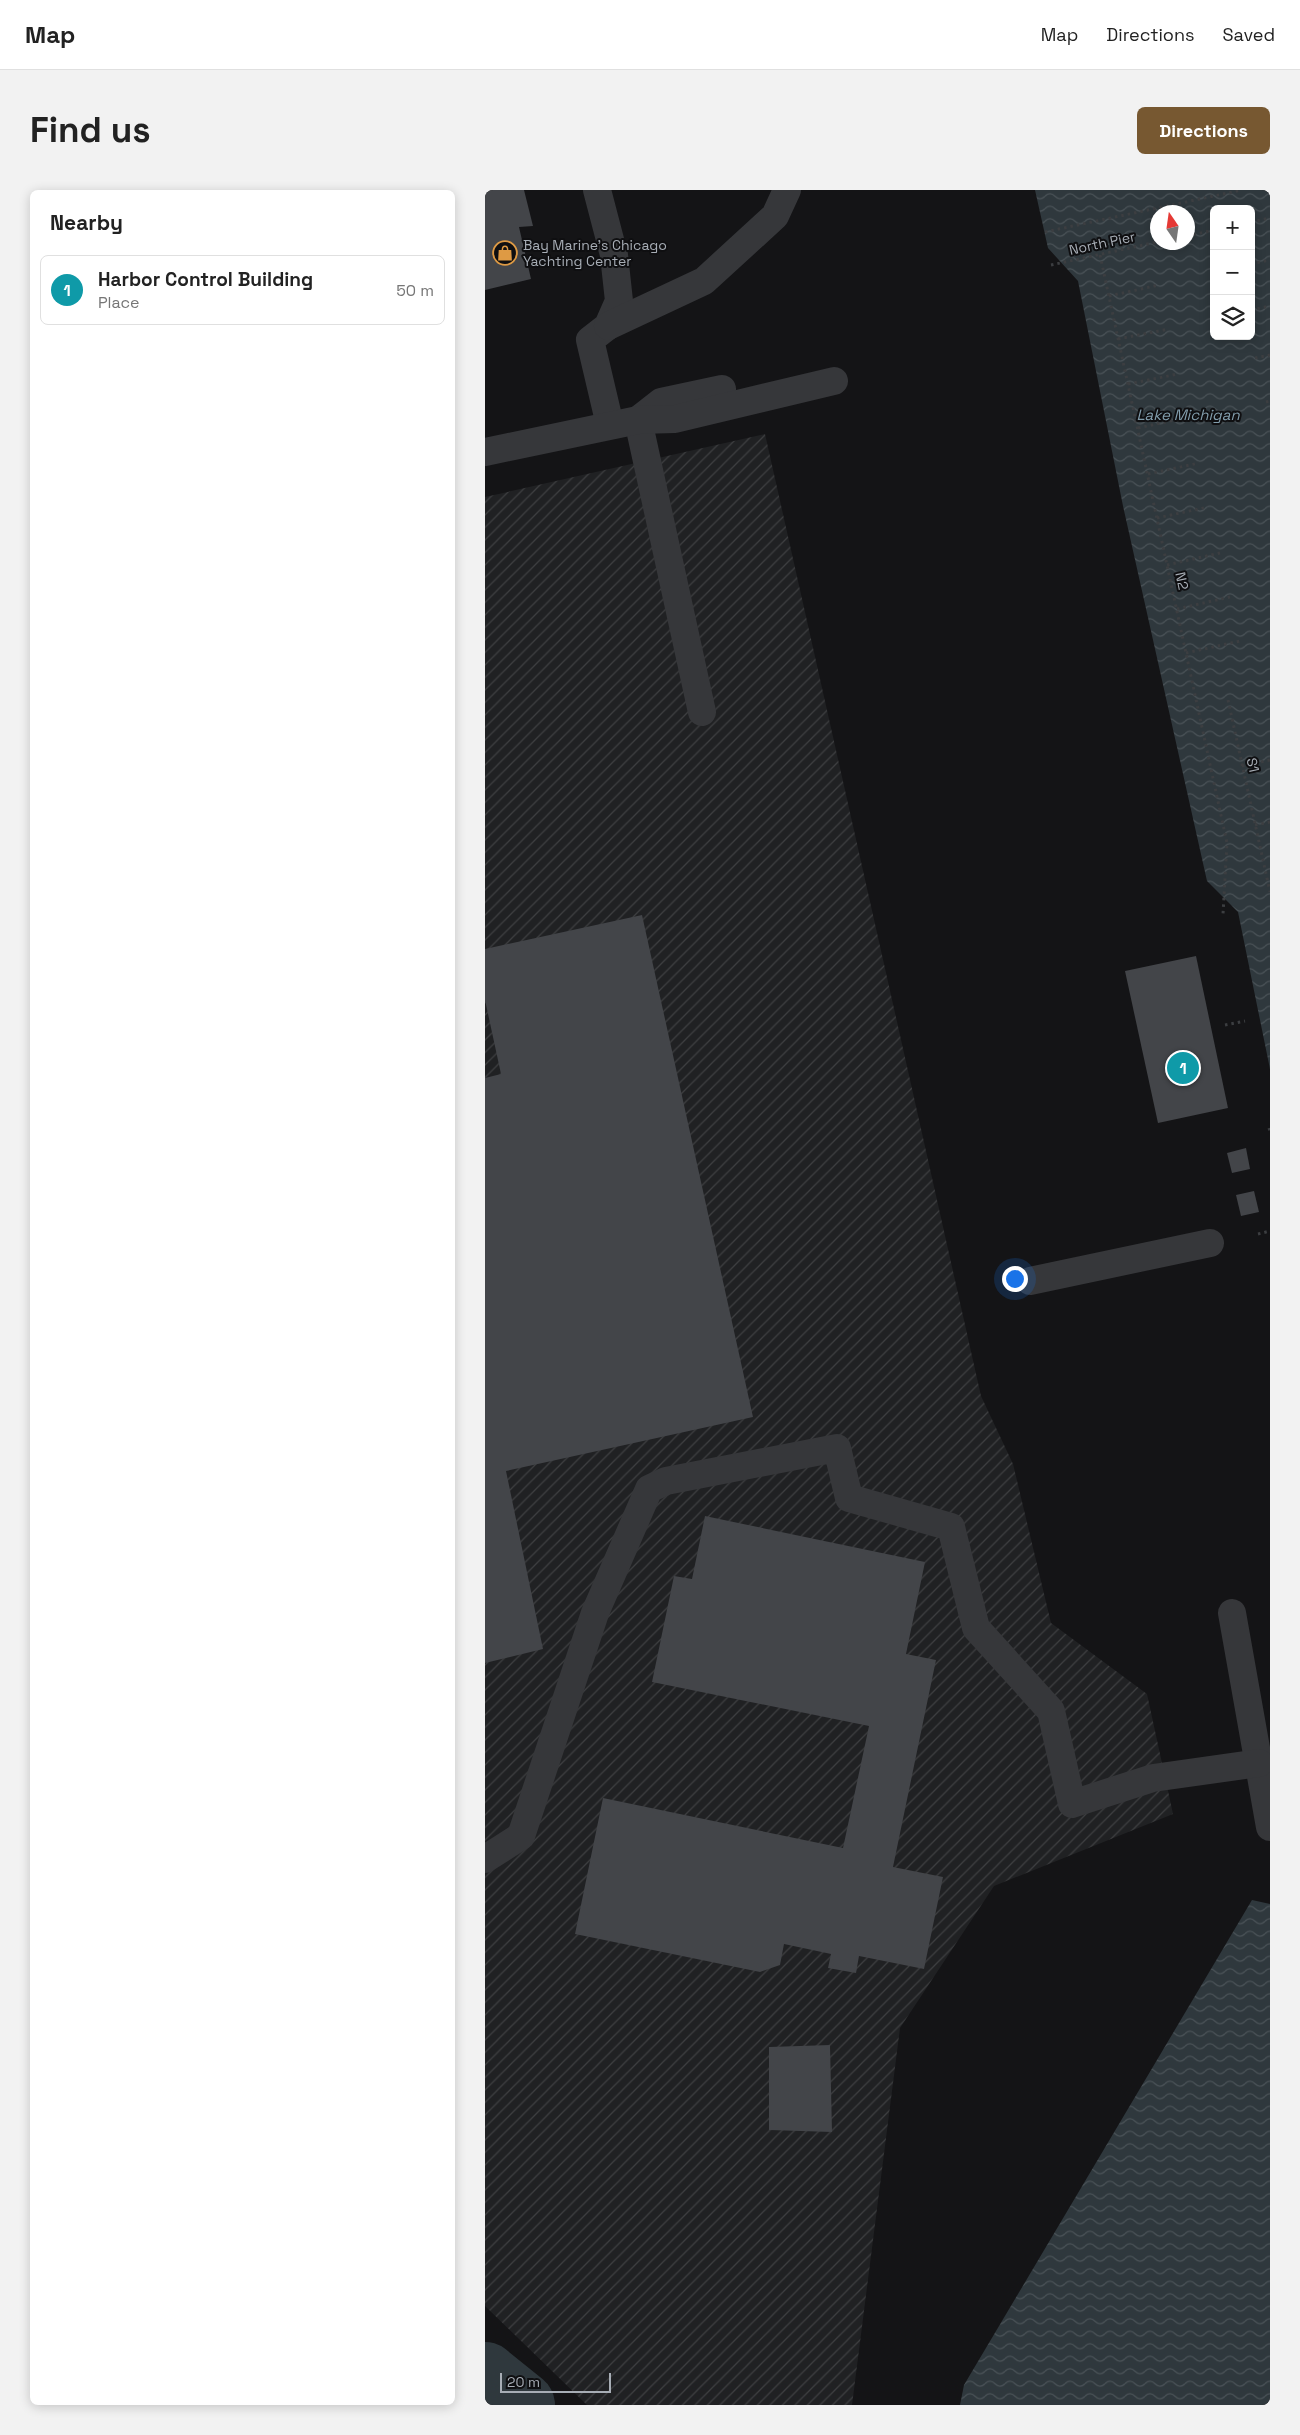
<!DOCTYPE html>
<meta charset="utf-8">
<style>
body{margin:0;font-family:"Space Grotesk",sans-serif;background:#f2f2f2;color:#222}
.controls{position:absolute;right:15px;top:15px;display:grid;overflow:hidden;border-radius:8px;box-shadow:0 2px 12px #0003}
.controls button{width:45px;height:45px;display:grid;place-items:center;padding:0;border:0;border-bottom:1px solid #e0e0e0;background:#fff;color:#222;font:25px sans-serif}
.compass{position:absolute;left:665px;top:15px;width:45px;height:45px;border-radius:50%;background:#fff;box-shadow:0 2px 12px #0003;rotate:347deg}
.scale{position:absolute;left:15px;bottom:12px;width:111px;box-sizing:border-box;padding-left:5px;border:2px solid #a7adb5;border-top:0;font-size:14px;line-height:18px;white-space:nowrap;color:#a7adb5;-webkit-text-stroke:4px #0f0f11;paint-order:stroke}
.you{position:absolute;left:529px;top:1088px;width:18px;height:18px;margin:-12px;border:4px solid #fff;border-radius:50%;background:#1a73e8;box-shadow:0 0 0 8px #1a73e833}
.badge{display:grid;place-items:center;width:32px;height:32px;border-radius:50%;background:#775831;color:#fff;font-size:16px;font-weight:700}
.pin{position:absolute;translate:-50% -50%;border:2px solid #fff;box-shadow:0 1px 5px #0006}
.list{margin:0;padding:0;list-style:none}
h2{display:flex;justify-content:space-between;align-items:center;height:65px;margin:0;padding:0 20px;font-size:21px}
h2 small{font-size:16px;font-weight:400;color:#767676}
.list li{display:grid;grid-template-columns:32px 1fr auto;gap:15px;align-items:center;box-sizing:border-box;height:70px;margin:0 10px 10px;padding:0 10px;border:1px solid #e0e0e0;border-radius:8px}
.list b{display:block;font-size:19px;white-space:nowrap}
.list p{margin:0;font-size:16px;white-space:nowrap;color:#767676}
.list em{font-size:16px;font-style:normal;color:#767676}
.icon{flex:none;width:28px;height:28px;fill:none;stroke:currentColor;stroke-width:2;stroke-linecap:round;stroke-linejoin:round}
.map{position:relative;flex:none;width:785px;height:2215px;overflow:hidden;border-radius:8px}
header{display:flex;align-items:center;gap:30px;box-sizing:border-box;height:70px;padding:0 25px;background:#fff;border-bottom:1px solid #e0e0e0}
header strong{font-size:24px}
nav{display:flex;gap:28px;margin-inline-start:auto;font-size:18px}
.intro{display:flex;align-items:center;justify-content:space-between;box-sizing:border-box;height:120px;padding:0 30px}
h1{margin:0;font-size:35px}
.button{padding:12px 22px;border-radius:8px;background:#775831;color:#fff;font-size:18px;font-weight:700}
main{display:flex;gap:30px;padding:0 30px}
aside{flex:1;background:#fff;border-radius:8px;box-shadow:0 2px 12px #0003}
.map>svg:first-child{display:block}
</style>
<header>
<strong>Map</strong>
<nav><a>Map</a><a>Directions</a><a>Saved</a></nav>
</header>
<div class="intro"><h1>Find us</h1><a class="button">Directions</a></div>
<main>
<aside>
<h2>Nearby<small></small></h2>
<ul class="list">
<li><span class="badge" style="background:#0f9aa8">1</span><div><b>Harbor Control Building</b><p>Place</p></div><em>50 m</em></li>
</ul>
</aside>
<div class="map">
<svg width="785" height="2215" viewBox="0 0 785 2215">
<defs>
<pattern id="industrial-furrows" width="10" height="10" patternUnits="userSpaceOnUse" patternTransform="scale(1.25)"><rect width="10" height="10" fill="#202123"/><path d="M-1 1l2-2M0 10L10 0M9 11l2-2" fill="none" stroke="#3e3f41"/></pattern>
<pattern id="water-waves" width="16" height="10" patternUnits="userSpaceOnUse" patternTransform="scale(1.25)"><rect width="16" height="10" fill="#2f383d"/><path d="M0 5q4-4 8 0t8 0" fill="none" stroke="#4a5257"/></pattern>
</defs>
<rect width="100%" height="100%" fill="#141416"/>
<!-- industrial -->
<polygon fill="url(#industrial-furrows)" points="280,244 496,1206 528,1274 566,1433 662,1504 688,1624 509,1696 415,1838 367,2215 102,2215 0,2116 0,307"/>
<!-- water -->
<g fill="url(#water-waves)" fill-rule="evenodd">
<path d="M550 0H785V879L753 722 722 691 638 316 593 91 563 58ZM729 19H766V146H729ZM672 22H702V52H672Z"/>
<polygon points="767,1710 785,1714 785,2215 475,2215 479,2195"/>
</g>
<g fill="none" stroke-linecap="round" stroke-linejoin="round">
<!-- river -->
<polyline stroke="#2f383d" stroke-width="66" points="0,2185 37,2215"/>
</g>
<!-- building -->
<g fill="#434549">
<polygon points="0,0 39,0 48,36 34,37 46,89 0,100"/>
<polygon points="157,725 268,1227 21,1281 58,1459 0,1473 0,888 16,884 0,810 0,759"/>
<polygon points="711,766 743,918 673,933 640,781"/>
<polygon points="761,958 765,979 747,983 742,963"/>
<polygon points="769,1001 774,1022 756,1026 751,1005"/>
<polygon points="220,1326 440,1372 421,1464 451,1470 408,1677 458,1687 439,1779 374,1766 371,1783 343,1778 346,1764 299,1754 295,1775 275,1782 90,1744 118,1608 358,1658 384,1536 167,1492 189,1386 207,1389"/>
<polygon points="345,1855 347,1942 284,1940 284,1857"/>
</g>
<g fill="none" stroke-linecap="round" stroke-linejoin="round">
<!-- path -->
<g stroke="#3c3e41" stroke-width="3" stroke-dasharray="2.5 4" stroke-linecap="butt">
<polyline points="766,32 785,28"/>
<polyline points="560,42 757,0"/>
<polyline points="702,46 729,40"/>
<polyline points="615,65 742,653 738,724"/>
<polyline points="766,74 785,70"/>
<polyline points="566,75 672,52"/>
<polyline points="624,106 674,95"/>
<polyline points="766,120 785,116"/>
<polyline points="633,149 684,139"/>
<polyline points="770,168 785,165"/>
<polyline points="643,194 693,184"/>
<polyline points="781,212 785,211"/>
<polyline points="653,238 704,227"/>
<polyline points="663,284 714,273"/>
<polyline points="672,328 723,317"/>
<polyline points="682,375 735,363"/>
<polyline points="692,419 745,407"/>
<polyline points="701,463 755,451"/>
<polyline points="743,510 785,702"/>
<polyline points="757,576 785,570"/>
<polyline points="770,635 785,632"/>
<polyline points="740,835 760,831"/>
<polyline points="784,938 785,941"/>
<polyline points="773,1044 785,1041"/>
</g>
<!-- minor -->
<g stroke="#36373a" stroke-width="28">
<polyline points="112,0 129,65 134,111 123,136 105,150 125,235"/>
<polyline points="123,136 219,91 290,26 302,0"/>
<polyline points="153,230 217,522"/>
<polyline points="153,230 176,212 237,199"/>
<polyline points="0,262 153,230 190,229 349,191"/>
<polyline points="545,1091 725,1053"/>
<polyline points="747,1423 785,1637"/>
<polyline points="0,1669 36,1646 110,1423 164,1299 181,1291 352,1258 364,1308 466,1337 491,1438 566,1521 587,1614 668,1588 774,1573"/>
</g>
</g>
<!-- icons -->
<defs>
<g id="shop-ring" transform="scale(1.25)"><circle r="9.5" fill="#0f0f11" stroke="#de9a44" stroke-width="1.5"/><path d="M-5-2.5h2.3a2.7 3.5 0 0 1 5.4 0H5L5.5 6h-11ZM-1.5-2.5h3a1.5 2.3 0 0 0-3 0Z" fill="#de9a44"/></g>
</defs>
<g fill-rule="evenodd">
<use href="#shop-ring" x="20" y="63"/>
</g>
<g text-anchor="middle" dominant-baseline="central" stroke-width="4" stroke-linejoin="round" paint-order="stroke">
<!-- street labels -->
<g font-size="14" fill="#a7adb5" stroke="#0f0f11">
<text transform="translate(617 53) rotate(-12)">North Pier</text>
<text transform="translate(697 391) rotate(78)">N2</text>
<text transform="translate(768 575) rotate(78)">S1</text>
</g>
<!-- poi labels -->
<g font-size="14" fill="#a7adb5" stroke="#0f0f11" text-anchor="start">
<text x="38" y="55">Bay Marine's Chicago<tspan x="38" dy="16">Yachting Center</tspan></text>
</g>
<!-- water labels -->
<g font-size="15" font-style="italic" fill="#829dac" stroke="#0f0f11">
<text x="703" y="224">Lake Michigan</text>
</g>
</g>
</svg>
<div class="controls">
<button>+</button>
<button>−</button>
<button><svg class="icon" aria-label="layers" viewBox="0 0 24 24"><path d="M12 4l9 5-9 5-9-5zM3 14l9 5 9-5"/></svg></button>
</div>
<svg class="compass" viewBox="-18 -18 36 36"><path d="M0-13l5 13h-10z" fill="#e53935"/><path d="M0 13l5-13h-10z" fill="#767676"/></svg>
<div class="scale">20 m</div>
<div class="you"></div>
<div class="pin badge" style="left:698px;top:878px;background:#0f9aa8">1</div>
</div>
</main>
